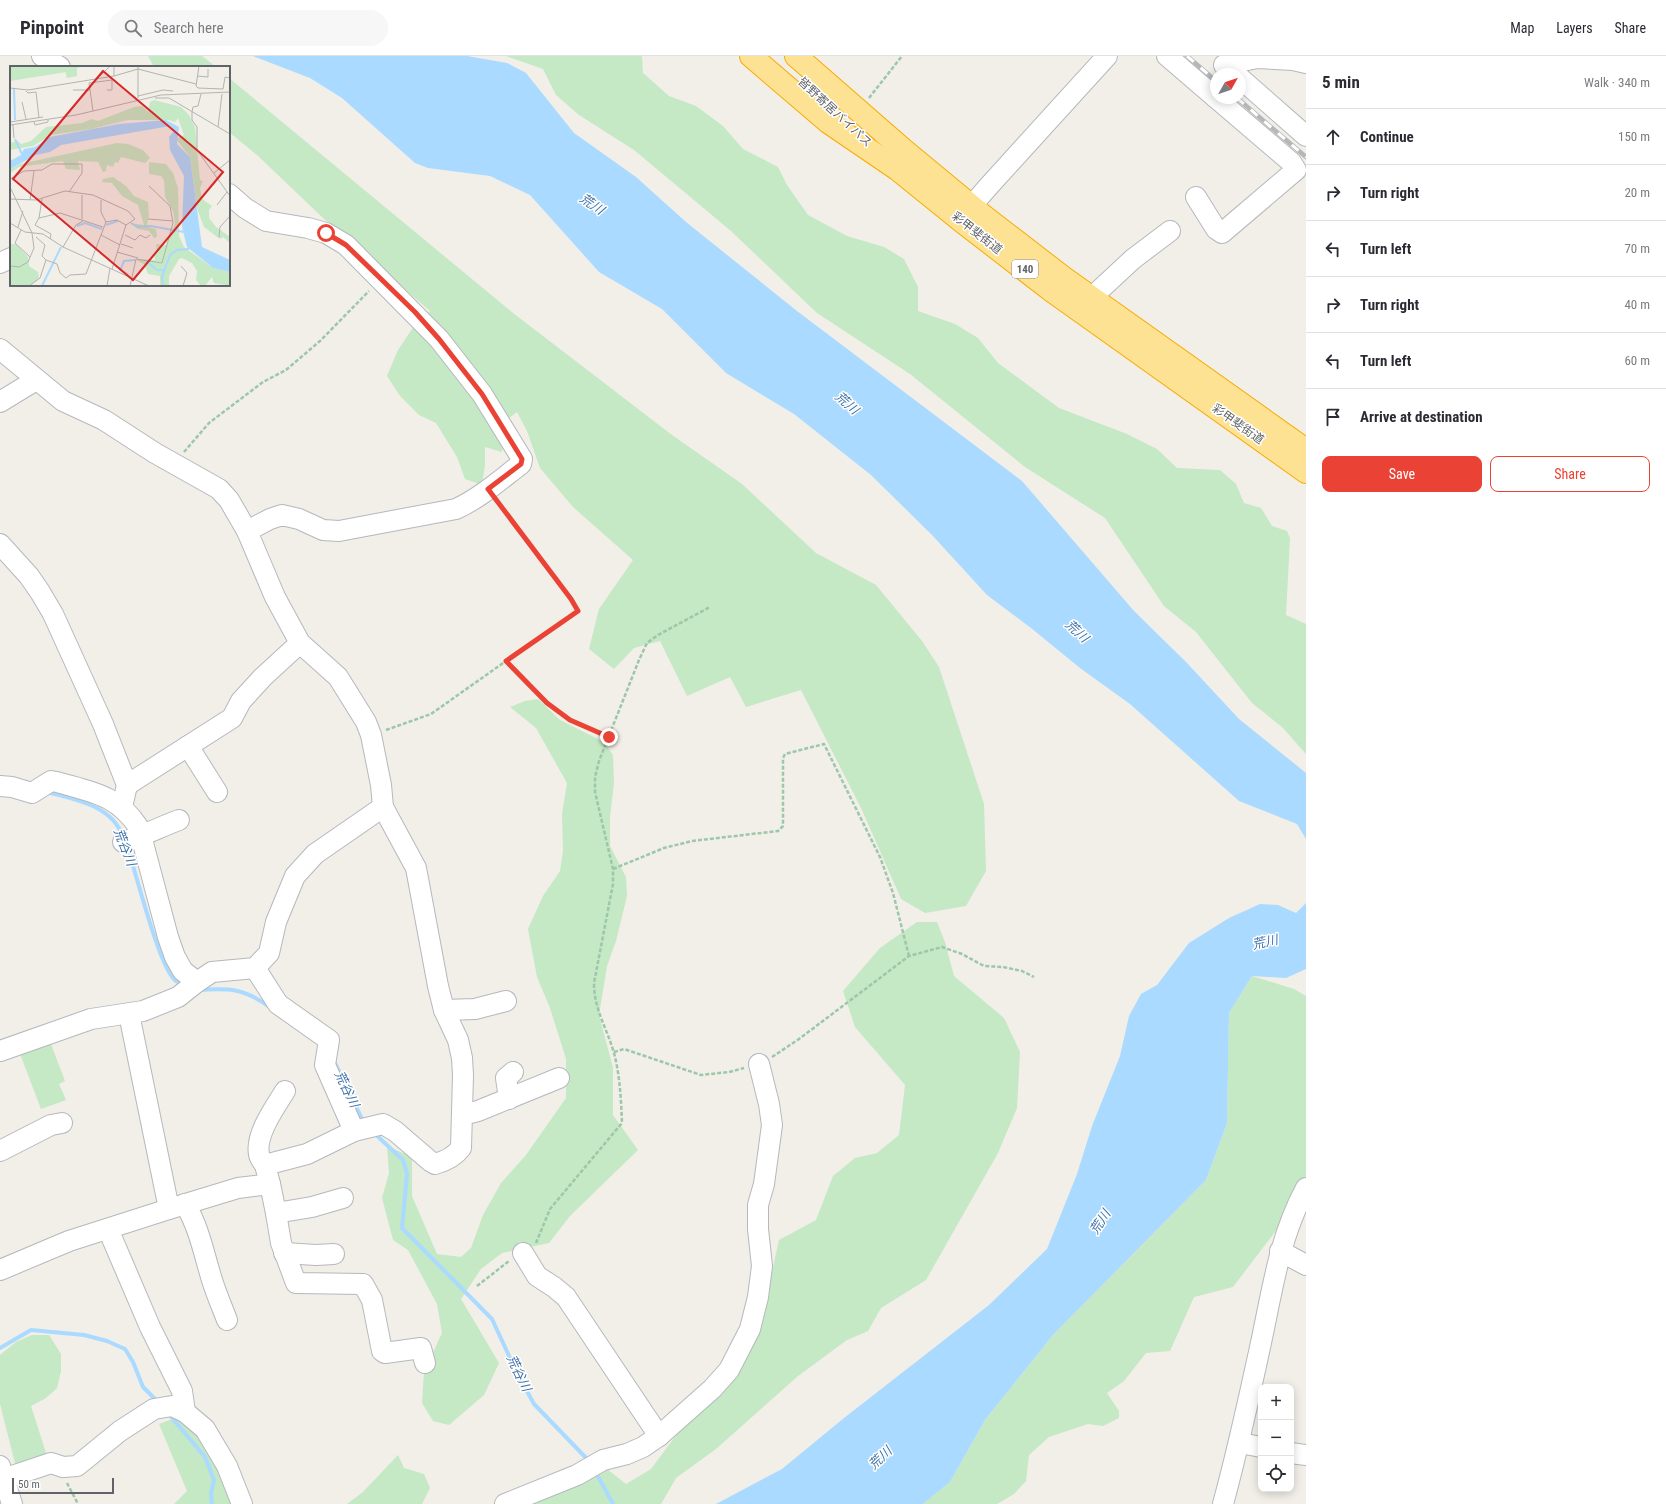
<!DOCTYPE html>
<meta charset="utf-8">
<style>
body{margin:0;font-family:"Roboto Condensed","Noto Sans JP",sans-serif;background:#f7f7f7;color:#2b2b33}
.controls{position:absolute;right:12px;bottom:12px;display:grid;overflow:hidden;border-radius:8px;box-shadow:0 2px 10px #0003}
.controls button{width:36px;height:36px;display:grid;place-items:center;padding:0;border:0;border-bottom:1px solid #e1e1e2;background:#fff;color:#2b2b33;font:20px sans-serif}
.compass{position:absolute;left:1210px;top:12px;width:36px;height:36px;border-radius:50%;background:#fff;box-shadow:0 2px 10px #0003;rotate:50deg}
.scale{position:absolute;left:12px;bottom:10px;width:102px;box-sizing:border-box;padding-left:4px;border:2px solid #5f6368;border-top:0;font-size:11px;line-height:14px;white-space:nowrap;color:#5f6368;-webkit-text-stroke:3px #fff;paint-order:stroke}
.stop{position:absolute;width:12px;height:12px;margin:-9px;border:3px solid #ea4335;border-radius:50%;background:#fff}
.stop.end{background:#ea4335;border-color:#fff;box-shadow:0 1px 4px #0008}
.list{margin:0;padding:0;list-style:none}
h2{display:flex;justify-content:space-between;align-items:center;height:52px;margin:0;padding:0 16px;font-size:17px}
h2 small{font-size:13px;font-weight:400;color:#7c7c81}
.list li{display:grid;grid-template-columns:26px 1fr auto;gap:12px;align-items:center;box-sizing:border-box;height:56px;padding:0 16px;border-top:1px solid #e1e1e2}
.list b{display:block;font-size:15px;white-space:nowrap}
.list em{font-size:13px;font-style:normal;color:#7c7c81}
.actions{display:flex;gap:8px;padding:12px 16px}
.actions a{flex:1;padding:9px 0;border:1px solid #ea4335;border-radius:8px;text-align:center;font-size:14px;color:#ea4335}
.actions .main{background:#ea4335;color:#fff}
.icon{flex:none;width:22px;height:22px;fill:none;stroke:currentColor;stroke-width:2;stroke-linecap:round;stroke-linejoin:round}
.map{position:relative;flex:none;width:1306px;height:1448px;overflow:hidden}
header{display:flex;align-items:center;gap:24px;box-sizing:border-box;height:56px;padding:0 20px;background:#fff;border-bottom:1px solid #e1e1e2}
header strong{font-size:19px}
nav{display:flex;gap:22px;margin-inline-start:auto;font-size:14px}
.search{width:280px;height:36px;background:#f7f7f7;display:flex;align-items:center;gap:10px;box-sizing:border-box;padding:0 14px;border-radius:22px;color:#7c7c81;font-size:15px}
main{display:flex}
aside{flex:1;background:#fff}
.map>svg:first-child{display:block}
</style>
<header>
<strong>Pinpoint</strong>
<div class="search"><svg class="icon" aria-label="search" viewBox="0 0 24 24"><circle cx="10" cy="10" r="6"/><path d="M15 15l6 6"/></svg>Search here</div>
<nav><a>Map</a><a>Layers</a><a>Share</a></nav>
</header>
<main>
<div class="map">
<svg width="1306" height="1448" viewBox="0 0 1306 1448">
<rect width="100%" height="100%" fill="#f1efe8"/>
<!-- green -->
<g fill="#c5e8c5">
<polygon points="148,0 202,0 216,11 154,11"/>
<polygon points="506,0 642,0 643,17 669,40 696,50 723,70 743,93 778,111 787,129 808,159 847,180 884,191 904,203 918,231 918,255 955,268 978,282 998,307 1059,352 1127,378 1157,393 1177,412 1220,414 1236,428 1244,447 1261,452 1272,470 1287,475 1290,482 1286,559 1306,568 1306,698 1282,671 1252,647 1196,576 1164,550 1105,462 1025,411 910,318 817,257 731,175 634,94 579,59 556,39 543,13"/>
<polygon points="229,22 513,257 672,379 742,428 816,497 876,529 922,585 939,611 984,748 986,815 966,850 925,857 901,843 862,754 801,634 746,651 730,621 687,640 660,585 634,592 614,613 589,593 599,553 633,504 573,451 540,412 527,375 517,356 505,365 502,396 485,391 485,409 482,429 465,423 457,401 436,367 419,359 400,340 387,320 398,294 412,273 430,255 322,161 257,99 229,76"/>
<polygon points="538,643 560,664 604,686 613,699 614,727 610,761 610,790 626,821 627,840 616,885 607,910 599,959 613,1012 613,1059 638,1094 570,1160 549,1187 502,1197 481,1213 461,1243 499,1307 484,1339 449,1369 433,1365 422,1347 424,1316 442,1277 437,1248 408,1194 393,1184 382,1142 389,1117 387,1090 412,1101 412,1140 437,1198 461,1201 471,1192 483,1159 501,1127 526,1099 566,1042 566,1003 550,952 537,921 528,873 543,840 560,815 563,795 562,758 567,727 536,672 510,651 525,645"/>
<polygon points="917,866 937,866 945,886 954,920 1004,962 1020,996 1017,1052 998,1097 926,1224 881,1252 868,1275 847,1284 798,1320 716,1393 676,1422 661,1448 530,1448 607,1413 626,1428 651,1413 680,1374 729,1329 751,1288 766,1243 779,1184 816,1164 833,1120 855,1102 877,1097 899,1079 905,1029 855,971 843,935 880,892"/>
<polygon points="1252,920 1294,933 1306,940 1306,1124 1284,1164 1233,1231 1194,1241 1170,1295 1146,1297 1124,1325 1107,1337 1119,1355 1119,1362 1103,1370 1088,1368 1049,1381 1029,1399 1026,1425 1014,1438 997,1448 923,1448 950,1426 985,1364 1053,1279 1206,1124 1227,1067 1229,957"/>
<polygon points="49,983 65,1025 59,1028 66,1044 41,1053 19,995"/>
<polygon points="32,1279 49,1279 61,1298 61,1315 57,1332 46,1342 31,1350 47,1400 16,1411 0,1348 0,1299 16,1286"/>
<polygon points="178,1361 196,1377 243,1448 174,1448 187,1435 159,1368"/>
<polygon points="398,1399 404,1412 424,1418 430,1432 422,1448 347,1448 363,1436"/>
</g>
<!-- water -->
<g fill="#aadaff">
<polygon points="253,0 467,0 507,7 526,17 574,77 636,121 686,166 797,255 1022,425 1134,555 1186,606 1239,663 1306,717 1306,783 1297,768 1239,745 1130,648 1080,612 1031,572 987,539 932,479 871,419 794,358 726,317 662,253 599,216 530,139 490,120 428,112 415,107 342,42 310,22"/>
<polygon points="1306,847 1306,913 1286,922 1252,920 1229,957 1227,1067 1206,1124 1053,1279 985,1364 950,1426 923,1448 716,1448 782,1413 844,1362 989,1249 1047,1193 1077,1118 1092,1070 1120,1000 1129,960 1141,938 1157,929 1189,887 1229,862 1260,848 1278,849 1296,857"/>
</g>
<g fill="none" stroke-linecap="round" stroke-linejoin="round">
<!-- stream -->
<g stroke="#aadaff" stroke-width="4">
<path d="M47 736C76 744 112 749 123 781"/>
<path d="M127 791C136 815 159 913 176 925 178 927 182 927 185 929"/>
<path d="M198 934C230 932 244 932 271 952"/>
<polyline points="335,1007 364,1067"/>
<polyline points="373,1076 403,1104 407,1118 402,1172 492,1263 516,1315 534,1348 590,1406"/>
<polyline points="0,1292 31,1274 84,1279 107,1285 125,1293 133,1306 143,1331 158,1346"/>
<polyline points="168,1357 205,1401 214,1424 211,1437 212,1448"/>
<polyline points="595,1415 613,1448"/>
</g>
<!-- minor casing -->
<g stroke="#b5b8bc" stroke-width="22">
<g id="minor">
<polyline points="42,0 60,11"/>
<polyline points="1167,0 1216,42"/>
<polyline points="1224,9 1257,2 1293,4 1306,7"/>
<polyline points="1240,22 1306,80"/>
<path d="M229 138 245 152 266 165 308 172 326 177 346 189 439 283 482 338 522 403 521 408C500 424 480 442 456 453L339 475 323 474 299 463 282 459 270 463 247 475"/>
<polyline points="1196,141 1216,173 1222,177 1296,114 1291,106 1216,42"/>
<polyline points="961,162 988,131 1107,0"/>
<polyline points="0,207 11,202"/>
<polyline points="1091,242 1133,203 1170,175"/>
<path d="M0 293 63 345 104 364 155 397 219 433 229 444 247 475 275 541 300 587 338 621 366 666 371 679 381 729 383 751 416 812 438 930 444 954 458 984 462 1002 463 1019 461 1092C455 1100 446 1105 435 1108L430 1105 395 1075 383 1068 354 1075 307 1098 265 1109 270 1128 238 1132 169 1153 69 1185 0 1214"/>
<polyline points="0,346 36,324"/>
<polyline points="0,488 29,520 40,536 53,558 103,668 127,729 122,751"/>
<polyline points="188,690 217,736"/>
<polyline points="127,729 232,662 241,645 263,621 300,587"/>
<path d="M0 730 12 731 32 737 51 725 57 726C92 736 118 739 139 772L168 881 175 901 183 915 197 926"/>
<path d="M123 786C143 780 160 771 179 764"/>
<polyline points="255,912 278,948 329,984 325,1009 354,1075"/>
<polyline points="444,954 475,953 506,945"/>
<polyline points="129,958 169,1153"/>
<polyline points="0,995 91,963 143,955 178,941 197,926 212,916 255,912 269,897 276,866 295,820 315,798 383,751"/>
<polyline points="509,1043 506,1022 513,1016"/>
<polyline points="462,1059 478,1055 559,1022"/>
<polyline points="0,1095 51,1069 62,1067"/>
<path d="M265 1109C263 1106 259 1102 259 1098 255 1079 275 1051 285 1035"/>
<polyline points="270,1128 276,1157 281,1187 296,1227 363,1228 372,1244 382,1295 385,1297 421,1292 425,1307"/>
<path d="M185 1148C199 1171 204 1198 212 1224 216 1237 222 1251 227 1264"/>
<polyline points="276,1157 312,1151 343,1142"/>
<polyline points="108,1173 150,1271 182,1335 185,1356"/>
<polyline points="1280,1195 1306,1209"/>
<polyline points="284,1197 316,1199 334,1198"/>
<polyline points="523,1197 537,1220 554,1231 566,1241 659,1380"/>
<polyline points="1240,1387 1261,1391"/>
<polyline points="1291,1397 1306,1399"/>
<polyline points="0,1410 12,1448"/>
<polyline points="0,1424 51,1407 63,1411 77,1410 120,1375 154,1353 172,1350 185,1356 205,1373 227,1410 242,1448"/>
<polyline points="505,1448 577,1419 603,1404 627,1398 643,1391 659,1380 712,1333 729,1314 750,1273 758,1241 762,1210 758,1173 758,1149 764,1128 772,1069 769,1048 759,1008"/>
<path d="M1223 1448C1238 1393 1250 1338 1262 1282 1273 1230 1280 1180 1306 1132"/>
</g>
</g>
<!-- highway casing -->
<g stroke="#f9ab00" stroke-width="24">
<g id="highway">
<polyline points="751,0 828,66 897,113 960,164 1052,235 1306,416"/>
<polyline points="796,0 905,95 981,158 1064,222 1306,394"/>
</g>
</g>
<!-- path -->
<g stroke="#9cc7a9" stroke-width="2.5" stroke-dasharray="4 2" stroke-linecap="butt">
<polyline points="869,42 902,0"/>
<polyline points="184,396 209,367 263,326 286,314 320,285 369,235"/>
<polyline points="498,447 571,543 577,555 506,605"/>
<polyline points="386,674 431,658 506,605 547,647 570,664 609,681"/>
<polyline points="613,813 664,792 692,785 778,775 783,770 783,702 785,698 824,688 880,801 893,837 909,900"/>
<polyline points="614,996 624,993 701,1019 729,1016 744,1012"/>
<polyline points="772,1001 799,983 909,900 942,891 962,898 984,910 1003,911 1022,915 1034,921"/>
<path d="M536 1187 550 1153 622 1067C621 1043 620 1020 614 997 607 972 594 954 594 927L613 828V813L595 736V721L599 705 639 604 647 587 658 579 710 551"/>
<polyline points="477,1230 509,1205"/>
<polyline points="67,1427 78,1448"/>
</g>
<!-- minor -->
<use href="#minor" stroke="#fff" stroke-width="20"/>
<!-- highway -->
<use href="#highway" stroke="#fde293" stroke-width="22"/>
<!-- rail casing -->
<g stroke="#b6b7b8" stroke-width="4.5">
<g id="rail">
<polyline points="1187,0 1216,25"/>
<polyline points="1237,42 1306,101"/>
</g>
</g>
<!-- rail -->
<use href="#rail" stroke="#fff" stroke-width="3" stroke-dasharray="9" stroke-linecap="butt"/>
</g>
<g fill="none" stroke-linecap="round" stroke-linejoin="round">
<!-- route -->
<polyline stroke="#ea4335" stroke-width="5" points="326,177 346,189 415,256 439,283 482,338 522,403 521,408 488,433 571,543 578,555 506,605 547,647 570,664 609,681"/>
</g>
<g text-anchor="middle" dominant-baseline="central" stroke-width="3" stroke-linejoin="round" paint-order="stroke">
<!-- shield labels -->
<rect fill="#fff" stroke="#8f9295" stroke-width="1" x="1012" y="204" width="26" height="18" rx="3"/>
<g font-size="11" font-weight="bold" fill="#5f6368">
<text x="1025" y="213">140</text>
</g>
<!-- street labels -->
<g font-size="12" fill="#5f6368" stroke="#fff">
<text transform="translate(835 56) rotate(43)">皆野寄居バイパス</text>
<text transform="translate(977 177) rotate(38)">彩甲斐街道</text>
<text transform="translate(1238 368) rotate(35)">彩甲斐街道</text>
</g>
<!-- water labels -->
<g font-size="13" font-style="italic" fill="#4174aa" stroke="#fff">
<text transform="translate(592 148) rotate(34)">荒川</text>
<text transform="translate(847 347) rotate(41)">荒川</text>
<text transform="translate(1077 575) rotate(43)">荒川</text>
<text transform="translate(125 791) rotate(69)">荒谷川</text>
<text transform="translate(1265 886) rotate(-13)">荒川</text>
<text transform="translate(347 1033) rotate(64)">荒谷川</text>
<text transform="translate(1100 1166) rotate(-57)">荒川</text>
<text transform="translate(519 1317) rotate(64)">荒谷川</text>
<text transform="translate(880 1402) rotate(-44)">荒川</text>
</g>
</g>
<!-- overview -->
<g transform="translate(10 10)">
<rect width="220" height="220" fill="#f1efe8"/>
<path d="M0 0H54L56 6 0 15ZM54 0H71V1L67 2V10L57 12ZM144 34 171 41 179 49 185 61 190 114 193 115 190 122 192 133 202 140 199 144V152L206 161 220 171V177L213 171 210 173 194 161 187 142 180 91 166 73 174 69 168 52 165 56 159 54H118L81 63 41 69 23 80 0 84V77L8 75 11 78 21 75 36 61 72 57 82 53 88 55 124 41 132 40 138 46 140 36ZM107 77 118 78 133 84 140 92 135 97 111 91 108 97 105 96 103 101 97 99 96 105 93 106 88 96 68 95 70 104 56 103 53 95 9 101 0 107V103L10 98ZM139 96 156 98 163 107 168 122 169 170 174 181 203 202 220 206V220L204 217 202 211 195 220H191L186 214 187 205 182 197 172 192 169 193 159 210V220H150V210L138 208 134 198 127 195 128 193 145 194 144 189 147 186 146 178 156 179 165 158 163 145 155 131 154 114 151 110 139 108ZM103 111 116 120 124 130 138 136 139 150 137 158 138 161 146 163 147 171 144 172 139 165 128 163 120 157 134 159 128 139 112 130 102 117 92 116 93 113ZM0 178H6L18 191 19 200 28 206 29 212 25 216 17 220H0Z" fill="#c5e8c5"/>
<path d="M156 54 169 61 167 78 180 91 192 181 220 194V206L203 202 177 181 172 161 174 110 160 84 159 71 164 65 160 60 51 79 40 86 26 89 0 103V95L11 89 14 83 25 81 40 71 109 58Z" fill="#aadaff"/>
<path fill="none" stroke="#aadaff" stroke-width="2" d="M4 23 5 54M5 73 12 88M121 157 128 161 141 160 174 166M96 159 108 155M67 160 75 157 92 163M137 196 147 204H154M110 205 114 195 125 194M32 220 51 181M153 220 152 211 160 189 167 184 179 183"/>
<path fill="none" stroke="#b3b3b1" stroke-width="1" d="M189 0 186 20 188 22 213 23 215 11 220 12M104 10 128 3 186 18M187 10 198 11V3M88 12 100 0M79 17 102 14V24H97M79 17 83 45M0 22 18 24 104 10V0M63 24H80M16 25 18 27 26 26 29 52M191 28 188 40 183 41 182 46V54L187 61V84L220 130M128 30 153 24 163 25M128 32V0M145 32H159L220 68M12 36 16 53M0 56 33 51M24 56 25 59 38 56V54M0 59 66 49 151 29 220 26M3 59 4 72M208 61 212 28M204 107 220 94M0 113 14 105 32 104 42 98H72V107L59 126M0 121 22 167 24 182 18 196 9 201 0 200M0 133 26 134 55 125 83 129 118 145 125 153 116 159 102 203M32 133 29 152 25 159 41 168 40 173M20 134 24 105M91 134V146L96 156M207 139 217 126M29 152 50 147 93 161M72 153V129M138 153 163 155M96 156 107 154 116 159M0 157 15 166 33 168 53 181 139 220M8 161 13 145M11 164 5 177 20 191M91 169 110 179M115 169 125 174 130 169 136 172 140 169M26 171 35 179M209 171 210 161 220 150M111 178 123 182M53 181 66 159 73 155M107 186 128 192M36 194 47 198 50 207 56 212 60 209 76 208 96 156M171 200 177 207 173 220M19 220 30 212 36 194 32 190 35 179M97 220 100 202M120 220 126 193 152 197 163 157 160 140 139 120"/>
<path fill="#d62828" fill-opacity="0.15" stroke="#d62828" stroke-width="2" d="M93 5 213 106 123 214 3 113Z"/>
<rect width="220" height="220" fill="none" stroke="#5f6368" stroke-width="2"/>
</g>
</svg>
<div class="controls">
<button>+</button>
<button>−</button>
<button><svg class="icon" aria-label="locate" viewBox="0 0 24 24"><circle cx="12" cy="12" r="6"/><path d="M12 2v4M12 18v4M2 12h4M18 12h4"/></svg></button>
</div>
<svg class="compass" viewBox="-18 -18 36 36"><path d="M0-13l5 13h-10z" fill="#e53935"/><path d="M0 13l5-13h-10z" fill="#7c7c81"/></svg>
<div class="scale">50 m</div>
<div class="stop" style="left:326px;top:177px"></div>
<div class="stop end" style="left:609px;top:681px"></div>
</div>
<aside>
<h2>5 min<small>Walk · 340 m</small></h2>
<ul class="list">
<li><svg class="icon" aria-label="ahead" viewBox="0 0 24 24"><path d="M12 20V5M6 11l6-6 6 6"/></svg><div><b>Continue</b></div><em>150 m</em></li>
<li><svg class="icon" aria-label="right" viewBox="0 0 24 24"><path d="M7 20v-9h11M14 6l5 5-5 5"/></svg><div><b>Turn right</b></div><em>20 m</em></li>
<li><svg class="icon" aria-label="left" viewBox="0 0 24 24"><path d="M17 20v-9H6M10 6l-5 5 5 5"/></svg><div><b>Turn left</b></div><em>70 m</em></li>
<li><svg class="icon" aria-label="right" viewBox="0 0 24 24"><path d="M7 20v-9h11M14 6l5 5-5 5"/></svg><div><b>Turn right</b></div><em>40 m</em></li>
<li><svg class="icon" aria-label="left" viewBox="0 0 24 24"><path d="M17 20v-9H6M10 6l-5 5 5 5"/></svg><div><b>Turn left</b></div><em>60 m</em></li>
<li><svg class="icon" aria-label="arrive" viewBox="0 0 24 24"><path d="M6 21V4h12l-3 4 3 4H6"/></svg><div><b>Arrive at destination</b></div></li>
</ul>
<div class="actions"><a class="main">Save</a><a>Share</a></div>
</aside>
</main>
